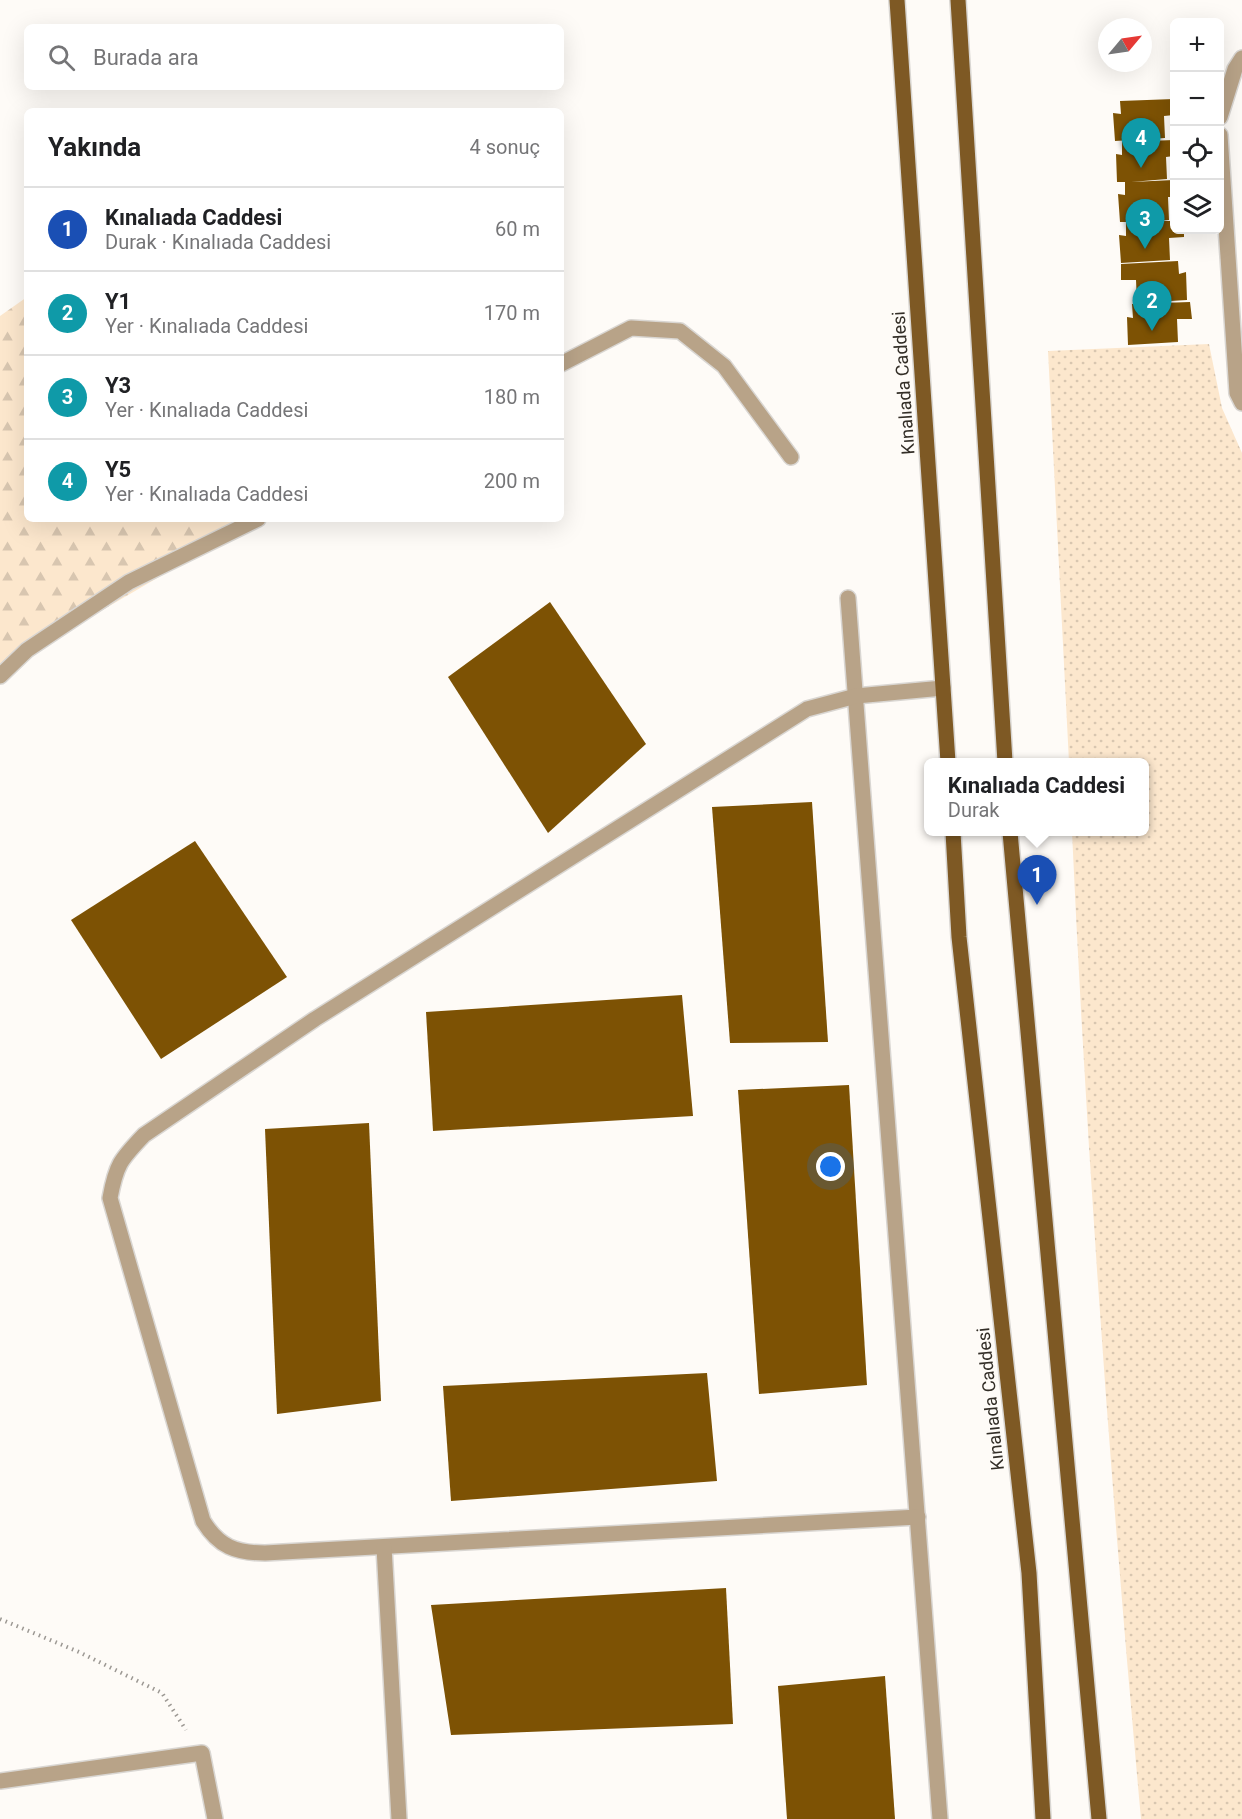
<!DOCTYPE html>
<html lang="tr">
<meta charset="utf-8">
<style>
body{margin:0;font-family:Roboto,sans-serif;background:#f2f2f2;color:#202124}
.controls{position:absolute;right:18px;top:18px;display:grid;overflow:hidden;border-radius:9px;box-shadow:0 6px 24px #0002}
.controls button{width:54px;height:54px;display:grid;place-items:center;padding:0;border:0;border-bottom:2px solid #e0e0e0;background:#fff;color:#202124;font:30px sans-serif}
.compass{position:absolute;left:1098px;top:18px;width:54px;height:54px;border-radius:50%;background:#fff;box-shadow:0 6px 24px #0002;rotate:61deg}
.you{position:absolute;left:831px;top:1167px;width:21px;height:21px;margin:-15px;border:4px solid #fff;border-radius:50%;background:#1a73e8;box-shadow:0 0 0 9px #1a73e833}
.badge{display:grid;place-items:center;width:39px;height:39px;border-radius:50%;background:#3c7a8f;color:#fff;font-size:20px;font-weight:700}
.pin{position:absolute;translate:-50% -50px;filter:drop-shadow(0 2px 3px #0008)}
.pin::after{content:'';position:absolute;top:32px;width:21px;height:18px;background:inherit;clip-path:polygon(0 0,100% 0,50% 100%)}
.popup{position:absolute;left:924px;top:758px;width:225px;height:78px;box-sizing:border-box;display:grid;place-content:center;border-radius:9px;background:#fff;filter:drop-shadow(0 2px 4px #0005);font-size:20px;white-space:nowrap;color:#757577}
.popup b{font-size:22px;color:#202124}
.popup::after{content:'';position:absolute;left:50%;top:100%;margin-left:-12px;border:12px solid transparent;border-top-color:#fff}
.list{margin:0;padding:0;list-style:none}
h2{display:flex;justify-content:space-between;align-items:center;height:78px;margin:0;padding:0 24px;font-size:26px}
h2 small{font-size:20px;font-weight:400;color:#757577}
.list li{display:grid;grid-template-columns:39px 1fr auto;gap:18px;align-items:center;box-sizing:border-box;height:84px;padding:0 24px;border-top:2px solid #e0e0e0}
.list b{display:block;font-size:22px;white-space:nowrap}
.list p{margin:0;font-size:20px;white-space:nowrap;color:#757577}
.list em{font-size:20px;font-style:normal;color:#757577}
.icon{flex:none;width:33px;height:33px;fill:none;stroke:currentColor;stroke-width:2;stroke-linecap:round;stroke-linejoin:round}
.map{position:relative;flex:none;width:1242px;height:1819px;overflow:hidden}
.search{position:absolute;background:#fff;box-shadow:0 6px 24px #0002;left:24px;top:24px;width:540px;height:66px;display:flex;align-items:center;gap:15px;box-sizing:border-box;padding:0 21px;border-radius:9px;color:#757577;font-size:22px}
.panel{position:absolute;background:#fff;box-shadow:0 6px 24px #0002;left:24px;top:108px;width:540px;height:414px;border-radius:9px}
.map>svg:first-child{display:block}
</style>
<div class="map">
<svg width="1242" height="1819" viewBox="0 0 1242 1819">
<defs>
<pattern id="grass-dots" width="8" height="8" patternUnits="userSpaceOnUse" patternTransform="scale(1.5)"><rect width="8" height="8" fill="#fce7cd"/><path d="M2 2h.1M6 6h.1" fill="none" stroke="#d8c6b0" stroke-width="1.8" stroke-linecap="round"/></pattern>
<pattern id="forest-firs" width="22" height="20" patternUnits="userSpaceOnUse" patternTransform="scale(1.5)"><rect width="22" height="20" fill="#fce7cd"/><path d="M5 1l3.5 6h-7zM16 11l3.5 6h-7z" fill="#d8c6b0"/></pattern>
</defs>
<rect width="100%" height="100%" fill="#fefbf7"/>
<!-- grass -->
<path fill="url(#grass-dots)" d="M1209 344 1222 408 1242 453V1819H1141C1111 1491 1087 1161 1072 832H1145V762H1069L1048 351Z"/>
<!-- forest -->
<polygon fill="url(#forest-firs)" points="27,297 27,519 258,519 0,670 0,316"/>
<!-- building -->
<g fill="#7d5204">
<polygon points="1174,99 1174,115 1164,116 1165,138 1115,141 1113,113 1121,114 1120,101"/>
<polygon points="1174,140 1174,156 1166,157 1167,179 1131,182 1174,180 1174,197 1168,197 1169,220 1154,221 1174,221 1174,230 1184,230 1184,237 1169,238 1170,260 1121,263 1119,235 1126,236 1126,222 1120,222 1118,194 1125,195 1125,182 1117,182 1116,154 1122,155 1122,142"/>
<polygon points="1178,261 1179,274 1186,272 1187,300 1137,303 1136,280 1121,280 1121,264"/>
<polygon points="1190,302 1192,319 1177,319 1178,342 1128,345 1127,317 1133,318 1132,304"/>
<polygon points="550,602 646,744 548,833 448,677"/>
<polygon points="812,802 828,1042 730,1043 712,807"/>
<polygon points="195,841 287,977 161,1059 71,920"/>
<polygon points="682,995 693,1116 433,1131 426,1012"/>
<polygon points="849,1085 867,1385 759,1394 738,1090"/>
<polygon points="369,1123 381,1401 277,1414 265,1129"/>
<polygon points="707,1373 717,1481 451,1501 443,1386"/>
<polygon points="726,1588 733,1724 451,1735 431,1605"/>
<polygon points="885,1676 895,1819 787,1819 778,1686"/>
</g>
<g fill="none" stroke-linecap="round" stroke-linejoin="round">
<!-- minor casing -->
<g stroke="#d9d6d2" stroke-width="18">
<g id="minor">
<polyline points="1220,117 1235,69 1242,58"/>
<polyline points="1220,135 1237,393 1242,403"/>
<polyline points="561,364 631,328 680,331 724,366 791,457"/>
<polyline points="848,598 940,1819"/>
<polyline points="0,676 27,650 129,582 258,519"/>
<path d="M918 1517 265 1553C236 1553 219 1547 203 1521L110 1198C116 1165 120 1160 144 1135L315 1019 807 709 856 696 943 688"/>
<polyline points="384,1547 399,1819"/>
<polyline points="0,1781 202,1753 215,1819"/>
</g>
</g>
<!-- major casing -->
<g stroke="#d9d6d2" stroke-width="18">
<g id="major">
<polyline points="897,0 948,762"/>
<polyline points="958,0 1005,762"/>
<polyline points="953,832 959,937 1029,1573 1043,1819"/>
<polyline points="1010,832 1099,1819"/>
</g>
</g>
<!-- path -->
<polyline stroke="#9c9893" stroke-width="4" stroke-dasharray="1.5 4.5" stroke-linecap="butt" points="0,1619 79,1652 162,1693 186,1730"/>
<!-- minor -->
<use href="#minor" stroke="#b8a388" stroke-width="15"/>
<!-- major -->
<use href="#major" stroke="#7e5924" stroke-width="15"/>
</g>
<g text-anchor="middle" dominant-baseline="central" stroke-width="6" stroke-linejoin="round" paint-order="stroke">
<!-- street labels -->
<g font-size="18" fill="#332e27" stroke="#fefbf7">
<text transform="translate(903 383) rotate(-94)">Kınalıada Caddesi</text>
<text transform="translate(990 1399) rotate(-96)">Kınalıada Caddesi</text>
</g>
</g>
</svg>
<div class="controls">
<button>+</button>
<button>−</button>
<button><svg class="icon" aria-label="locate" viewBox="0 0 24 24"><circle cx="12" cy="12" r="6"/><path d="M12 2v4M12 18v4M2 12h4M18 12h4"/></svg></button>
<button><svg class="icon" aria-label="layers" viewBox="0 0 24 24"><path d="M12 4l9 5-9 5-9-5zM3 14l9 5 9-5"/></svg></button>
</div>
<svg class="compass" viewBox="-18 -18 36 36"><path d="M0-13l5 13h-10z" fill="#e53935"/><path d="M0 13l5-13h-10z" fill="#757577"/></svg>
<div class="you"></div>
<div class="pin badge" style="left:1037px;top:905px;background:#1a4fb4">1</div>
<div class="popup"><b>Kınalıada Caddesi</b>Durak</div>
<div class="pin badge" style="left:1152px;top:331px;background:#0f9aa8">2</div>
<div class="pin badge" style="left:1145px;top:249px;background:#0f9aa8">3</div>
<div class="pin badge" style="left:1141px;top:168px;background:#0f9aa8">4</div>
<div class="search"><svg class="icon" aria-label="search" viewBox="0 0 24 24"><circle cx="10" cy="10" r="6"/><path d="M15 15l6 6"/></svg>Burada ara</div>
<section class="panel">
<h2>Yakında<small>4 sonuç</small></h2>
<ul class="list">
<li><span class="badge" style="background:#1a4fb4">1</span><div><b>Kınalıada Caddesi</b><p>Durak · Kınalıada Caddesi</p></div><em>60 m</em></li>
<li><span class="badge" style="background:#0f9aa8">2</span><div><b>Y1</b><p>Yer · Kınalıada Caddesi</p></div><em>170 m</em></li>
<li><span class="badge" style="background:#0f9aa8">3</span><div><b>Y3</b><p>Yer · Kınalıada Caddesi</p></div><em>180 m</em></li>
<li><span class="badge" style="background:#0f9aa8">4</span><div><b>Y5</b><p>Yer · Kınalıada Caddesi</p></div><em>200 m</em></li>
</ul>
</section>
</div>
